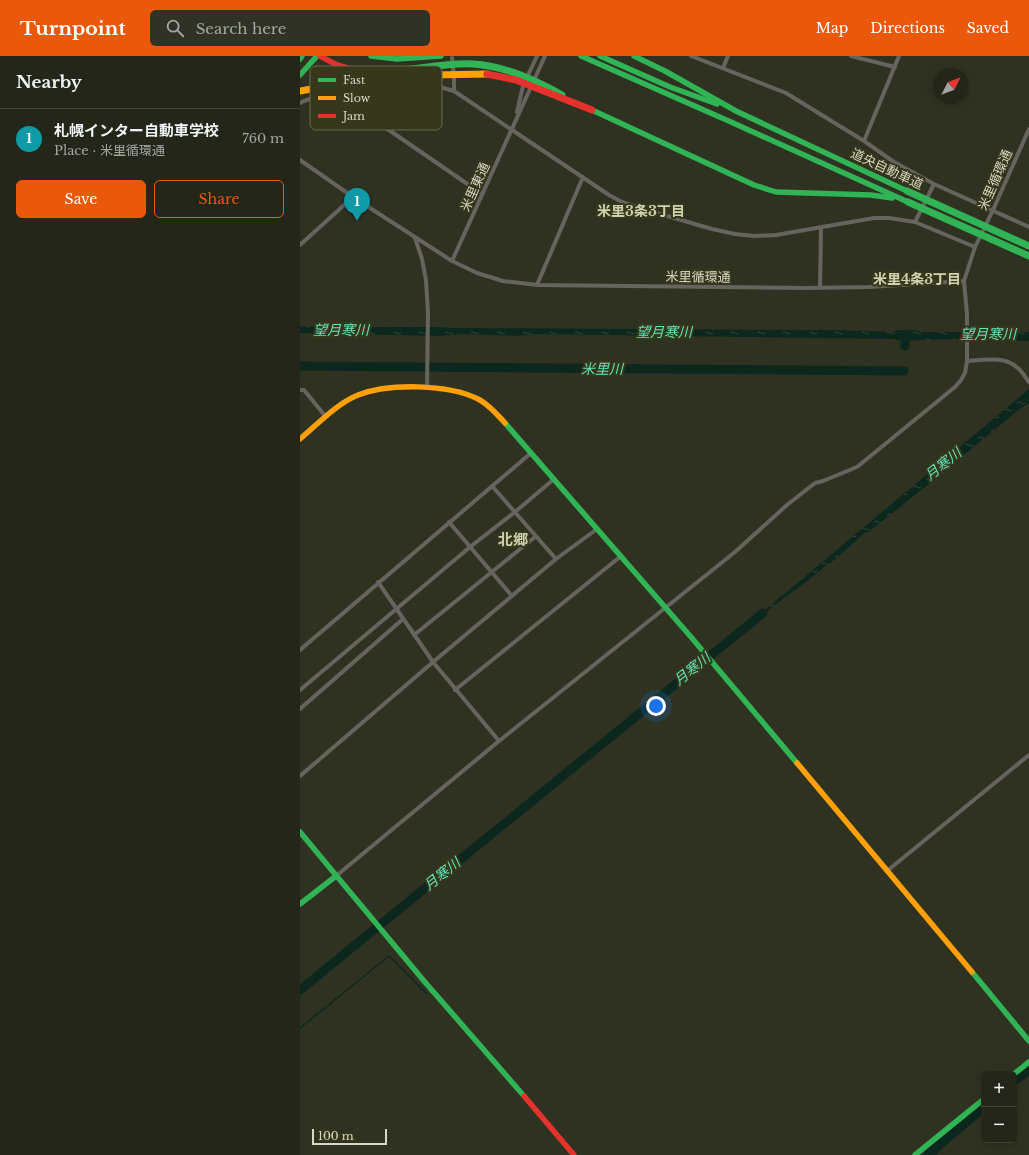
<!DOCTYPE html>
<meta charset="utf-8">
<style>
body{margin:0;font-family:"Libre Baskerville","Noto Sans JP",serif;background:#303226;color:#f1f3f6}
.controls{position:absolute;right:12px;bottom:12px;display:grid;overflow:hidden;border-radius:6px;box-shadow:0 2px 10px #0003}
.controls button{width:36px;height:36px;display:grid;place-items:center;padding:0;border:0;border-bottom:1px solid #414338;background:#242619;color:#f1f3f6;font:20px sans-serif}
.compass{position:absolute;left:633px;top:12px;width:36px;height:36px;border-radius:50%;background:#242619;box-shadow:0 2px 10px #0003;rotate:48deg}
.scale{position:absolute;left:12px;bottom:10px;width:75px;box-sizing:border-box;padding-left:4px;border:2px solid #d6d8c7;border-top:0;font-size:11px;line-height:14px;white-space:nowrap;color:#d6d8c7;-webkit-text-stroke:3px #36381b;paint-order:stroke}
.you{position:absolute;left:356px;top:650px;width:14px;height:14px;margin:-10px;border:3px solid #fff;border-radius:50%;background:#1a73e8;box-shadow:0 0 0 6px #1a73e833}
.badge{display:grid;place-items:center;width:26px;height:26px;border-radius:50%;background:#ea580c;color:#fff;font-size:13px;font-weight:700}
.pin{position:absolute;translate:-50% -33px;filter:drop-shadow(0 1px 2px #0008)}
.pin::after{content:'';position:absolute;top:21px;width:14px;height:12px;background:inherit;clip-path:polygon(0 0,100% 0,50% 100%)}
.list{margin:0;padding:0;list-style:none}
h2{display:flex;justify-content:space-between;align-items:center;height:52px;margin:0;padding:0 16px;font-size:17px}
h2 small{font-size:13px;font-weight:400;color:#a3a5a2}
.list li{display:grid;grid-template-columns:26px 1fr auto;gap:12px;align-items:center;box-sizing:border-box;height:60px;padding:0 16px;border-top:1px solid #414338}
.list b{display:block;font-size:15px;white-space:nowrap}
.list p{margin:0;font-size:13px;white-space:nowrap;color:#a3a5a2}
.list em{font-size:13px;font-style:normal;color:#a3a5a2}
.actions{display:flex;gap:8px;padding:12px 16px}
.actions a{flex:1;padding:9px 0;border:1px solid #ea580c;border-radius:6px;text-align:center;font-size:14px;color:#ea580c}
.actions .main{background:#ea580c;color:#fff}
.icon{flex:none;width:22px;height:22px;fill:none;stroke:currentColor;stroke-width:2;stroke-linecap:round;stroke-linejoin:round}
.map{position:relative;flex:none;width:729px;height:1099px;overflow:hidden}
header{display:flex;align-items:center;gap:24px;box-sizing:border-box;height:56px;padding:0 20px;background:#ea580c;color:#fff}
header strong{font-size:19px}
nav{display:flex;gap:22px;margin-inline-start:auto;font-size:14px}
.search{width:280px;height:36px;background:#303226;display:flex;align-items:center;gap:10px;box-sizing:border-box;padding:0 14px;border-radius:6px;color:#a3a5a2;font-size:15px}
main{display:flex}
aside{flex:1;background:#242619}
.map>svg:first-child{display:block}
</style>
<header>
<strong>Turnpoint</strong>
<div class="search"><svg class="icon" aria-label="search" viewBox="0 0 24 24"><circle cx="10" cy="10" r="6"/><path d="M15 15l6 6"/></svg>Search here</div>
<nav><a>Map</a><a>Directions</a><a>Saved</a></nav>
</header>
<main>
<aside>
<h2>Nearby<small></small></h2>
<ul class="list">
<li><span class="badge" style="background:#0f9aa8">1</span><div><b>札幌インター自動車学校</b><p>Place · 米里循環通</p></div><em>760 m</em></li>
</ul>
<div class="actions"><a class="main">Save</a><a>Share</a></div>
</aside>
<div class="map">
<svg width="729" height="1099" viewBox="0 0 729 1099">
<defs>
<pattern id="water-ripples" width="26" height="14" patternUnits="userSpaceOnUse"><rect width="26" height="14" fill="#0c271d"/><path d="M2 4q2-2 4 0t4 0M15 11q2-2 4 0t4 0" fill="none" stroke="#2f463c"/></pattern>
</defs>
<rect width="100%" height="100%" fill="#303221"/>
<!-- water -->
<g fill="url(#water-ripples)">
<path d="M0 270 28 271H138L155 272 532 274 594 276 596 274H615L620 276H729V285C693 284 657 282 621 284 613 284 601 287 594 283L231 278 219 280 164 278 138 280 0 277Z"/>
<polygon points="729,333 729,347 721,352 644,415 631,424 630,427 570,475 565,477 533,505 528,508 510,523 441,574"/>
</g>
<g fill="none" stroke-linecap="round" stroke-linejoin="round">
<!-- stream -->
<polyline stroke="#0c271d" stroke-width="1.5" points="0,972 89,900 127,938"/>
<!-- river -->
<g stroke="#0c271d" stroke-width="9">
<polyline points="605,290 606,278"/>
<polyline points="0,310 604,315"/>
<polyline points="0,934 463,557"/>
<polyline points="714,1025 729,1014"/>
<polyline points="628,1099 684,1051"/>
</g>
<!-- street -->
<g stroke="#66645e" stroke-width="4">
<polyline points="391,0 486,37 564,85 594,106 634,128 729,171"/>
<polyline points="551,0 595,11"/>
<polyline points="152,2 154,22 154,35"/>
<polyline points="423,12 428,0"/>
<polyline points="38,39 182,138"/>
<path d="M0 47C11 41 25 40 37 39L124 31H140L154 35 309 139 322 146 340 152 412 173 435 178 454 180 476 179 574 162H589L615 166 675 191"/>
<polyline points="217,56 223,30 237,0"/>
<polyline points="564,85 599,0"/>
<polyline points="0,104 53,141 152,205 177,217 203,225 237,229 505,232 569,231 664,225 675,191 693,154 729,73"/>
<polyline points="615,166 634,128"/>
<polyline points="115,182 122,203 126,224 128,257 127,332"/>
<polyline points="0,189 53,141"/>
<polyline points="152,205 245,0"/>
<polyline points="237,229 283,121"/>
<polyline points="520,232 521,172"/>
<path d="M667 305C685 304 705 299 719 313 723 317 726 322 729 326"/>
<polyline points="0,334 4,334 26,361"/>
<polyline points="192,430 256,503"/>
<polyline points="149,466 212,540"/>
<polyline points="78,526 133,606 199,685"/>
<polyline points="114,579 235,481"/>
<polyline points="0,594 231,397"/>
<polyline points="0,634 170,491 215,456 254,423"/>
<polyline points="155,634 321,500"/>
<polyline points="0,653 103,563"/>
<polyline points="0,720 133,606 256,503 297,473"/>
<polyline points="587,815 729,699"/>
<polyline points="36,820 199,685 435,496 487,449 515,427 523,425 557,411 655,331 661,324 665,317 667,305 667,259 664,225"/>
</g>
<!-- fast -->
<g stroke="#30b455" stroke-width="5.5">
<polyline points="71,0 97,3 141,0"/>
<polyline points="281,0 431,66 608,146"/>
<polyline points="300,0 370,31 417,48"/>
<polyline points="334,0 365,15 436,55 607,135"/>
<polyline points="0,3 2,0"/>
<polyline points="0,19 17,0"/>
<polyline points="292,54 454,129 476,136 571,139 592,142"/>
<polyline points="205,367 391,581 497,707"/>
<polyline points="0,776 124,925 224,1040"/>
<polyline points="0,848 36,820"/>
<polyline points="672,916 729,985"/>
<polyline points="714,1018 729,1006"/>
<polyline points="615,1099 684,1043"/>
</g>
<!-- slow -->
<g stroke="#ff9f0a" stroke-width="5.5">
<path d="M0 383C18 368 36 348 58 339 89 327 148 328 178 343 188 348 197 358 205 367"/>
<polyline points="497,707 672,916"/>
</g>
<!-- jam -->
<g stroke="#e5322d" stroke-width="5.5">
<polyline points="20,0 37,9 55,14"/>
<polyline points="224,1040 274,1099"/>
</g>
<!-- fast-bridge -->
<g stroke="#30b455" stroke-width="7">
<path d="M55 14C95 21 134 6 173 8 205 10 235 24 262 39"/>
<polyline points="607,135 729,190"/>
<polyline points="608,146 729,200"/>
</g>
<!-- slow-bridge -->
<polyline stroke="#ff9f0a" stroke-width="7" points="0,35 27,30 132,19 187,18"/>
<!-- jam-bridge -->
<polyline stroke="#e5322d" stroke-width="7" points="187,18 216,24 292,54"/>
</g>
<g text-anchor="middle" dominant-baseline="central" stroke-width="4" stroke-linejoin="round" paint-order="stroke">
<!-- street labels -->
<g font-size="13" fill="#d6d8c7" stroke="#36381b">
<text transform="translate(587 113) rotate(25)">道央自動車道</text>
<text transform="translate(695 124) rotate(-66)">米里循環通</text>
<text transform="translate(175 131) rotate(-66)">米里東通</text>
<text transform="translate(398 221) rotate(1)">米里循環通</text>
</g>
<!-- neighbourhood labels -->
<g font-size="14" font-weight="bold" fill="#cfd2b0" stroke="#36381b">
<text x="341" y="155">米里3条3丁目</text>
<text x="617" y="223">米里4条3丁目</text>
</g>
<!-- water labels -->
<g font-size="14" font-style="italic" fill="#60e3bb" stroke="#36381b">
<text x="41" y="274">望月寒川</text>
<text x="364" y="276">望月寒川</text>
<text x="688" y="278">望月寒川</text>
<text x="302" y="313">米里川</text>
<text transform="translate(643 408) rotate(-39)">月寒川</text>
<text transform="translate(392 613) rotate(-39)">月寒川</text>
<text transform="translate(142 818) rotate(-39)">月寒川</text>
</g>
<!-- quarter labels -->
<g font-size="15" font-weight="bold" fill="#cfd2b0" stroke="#36381b">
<text x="213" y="483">北郷</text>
</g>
</g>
<!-- legend -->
<rect x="10" y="10" width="132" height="64" rx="6" fill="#36381b" stroke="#66684f" stroke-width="1"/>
<rect x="18" y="22" width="18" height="4" fill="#30b455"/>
<rect x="18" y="40" width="18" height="4" fill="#ff9f0a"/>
<rect x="18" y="58" width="18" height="4" fill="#e5322d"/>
<g font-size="11" fill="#d6d8c7">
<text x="43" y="28">Fast</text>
<text x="43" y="46">Slow</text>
<text x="43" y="64">Jam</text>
</g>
</svg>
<div class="controls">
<button>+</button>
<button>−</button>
</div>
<svg class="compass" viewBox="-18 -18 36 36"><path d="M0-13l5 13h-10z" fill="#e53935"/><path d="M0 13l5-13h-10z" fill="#a3a5a2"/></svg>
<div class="scale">100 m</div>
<div class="you"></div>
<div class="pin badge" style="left:57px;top:165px;background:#0f9aa8">1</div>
</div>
</main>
